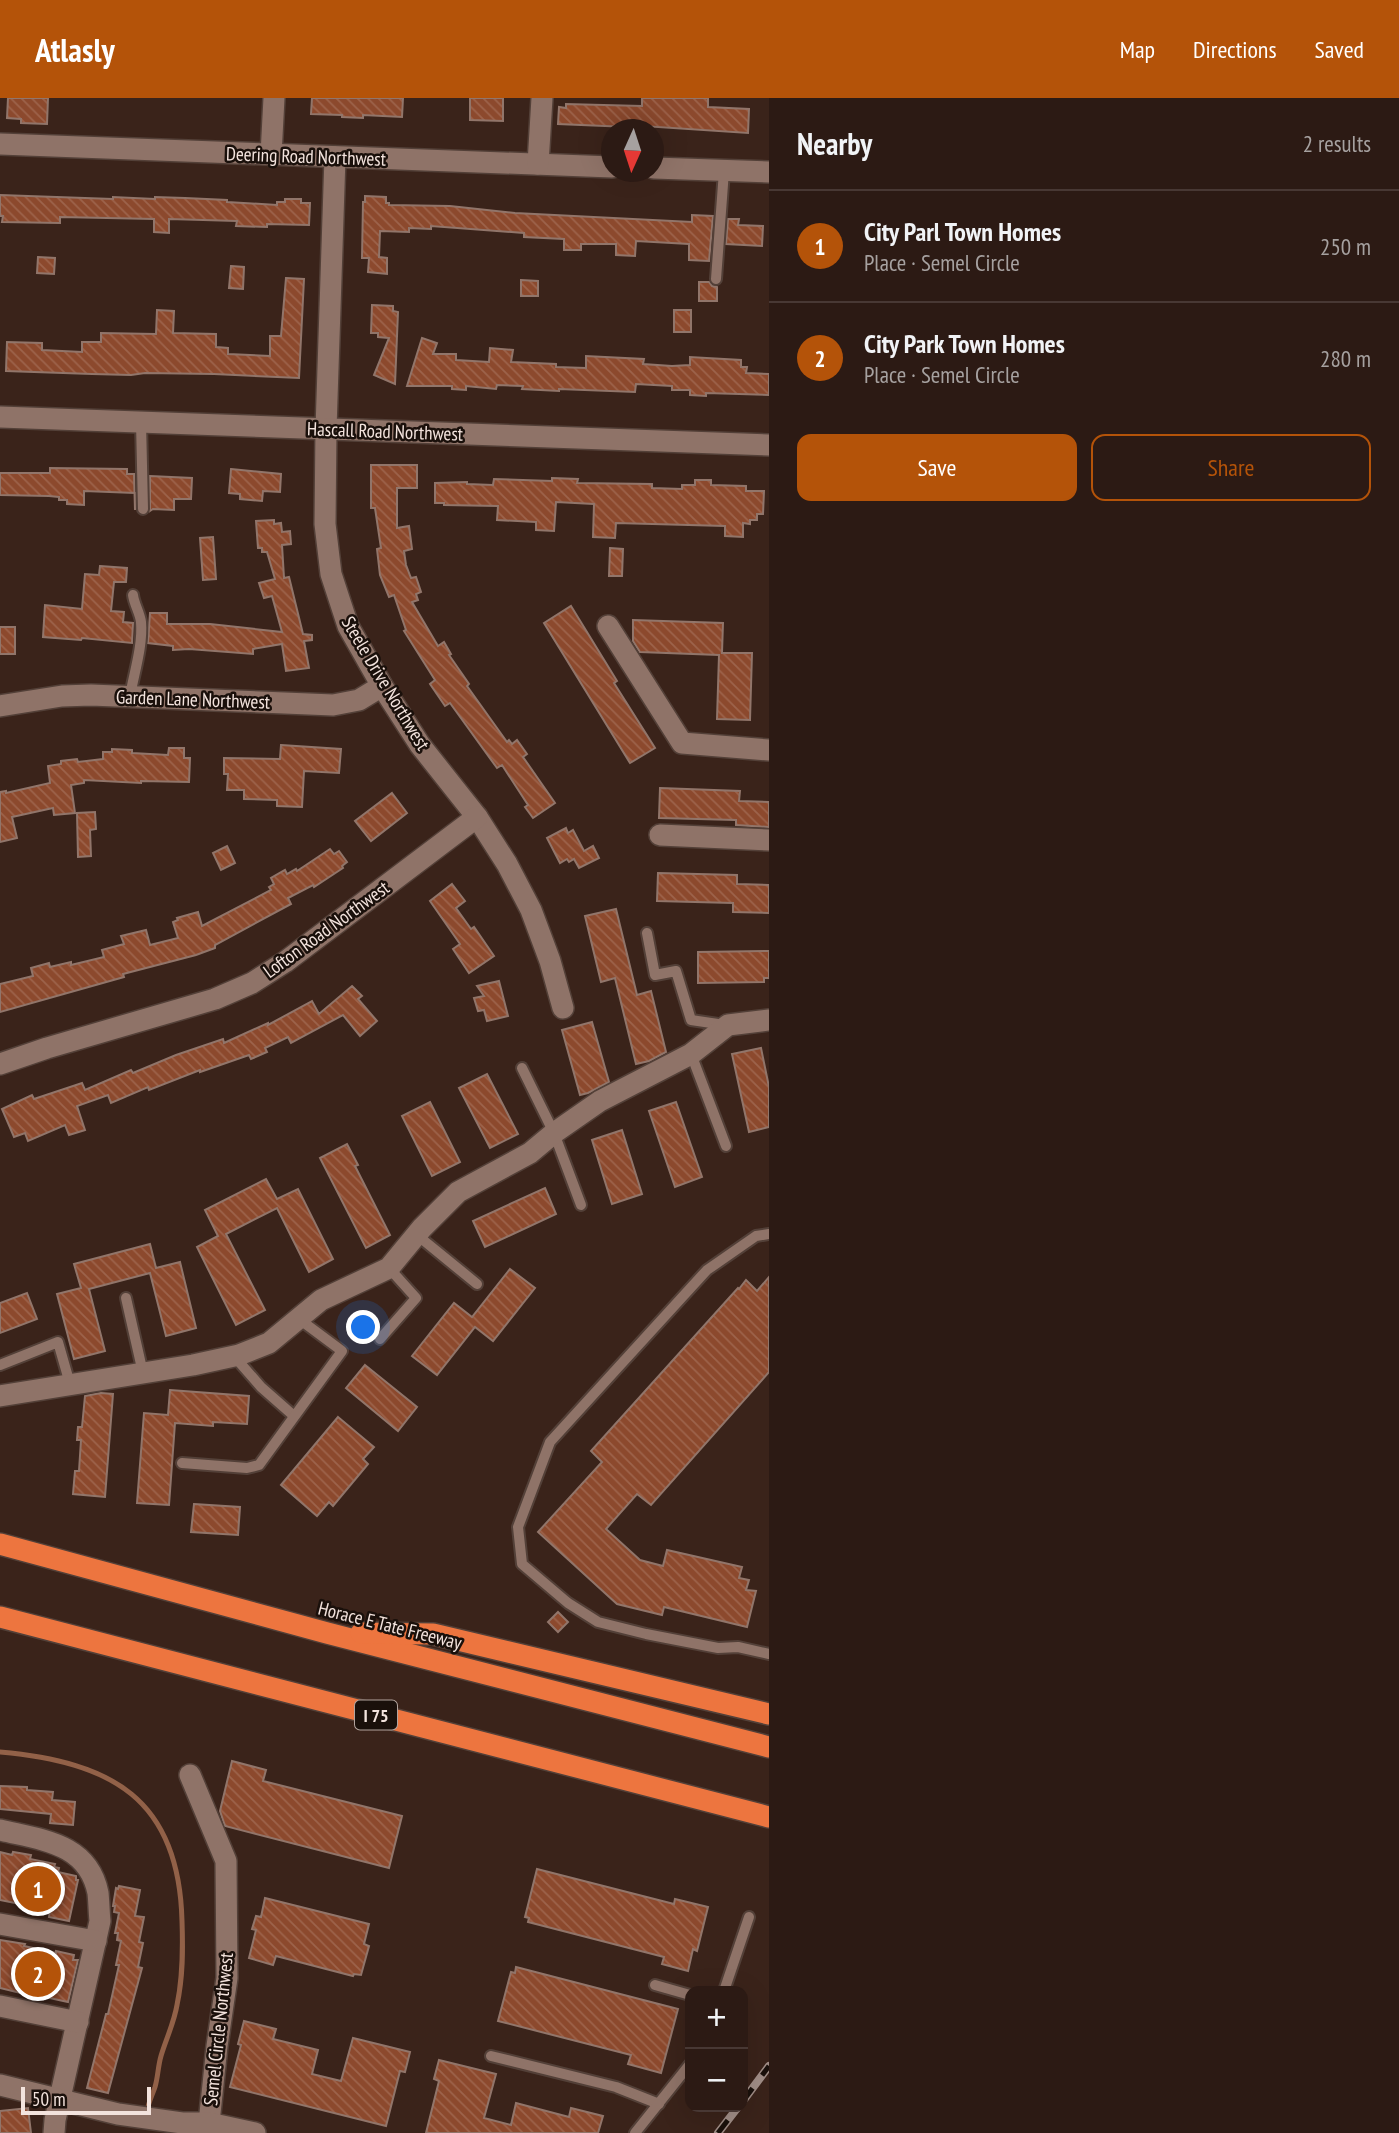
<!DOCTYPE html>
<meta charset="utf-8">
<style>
body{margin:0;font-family:"PT Sans Narrow",sans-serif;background:#382722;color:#f1f3f6}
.controls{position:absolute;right:21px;bottom:21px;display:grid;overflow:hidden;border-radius:14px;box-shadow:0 7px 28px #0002}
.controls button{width:63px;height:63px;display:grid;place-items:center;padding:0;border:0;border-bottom:2px solid #483834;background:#2c1a14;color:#f1f3f6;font:35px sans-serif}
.compass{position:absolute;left:601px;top:21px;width:63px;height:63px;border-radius:50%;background:#2c1a14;box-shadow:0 7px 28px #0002;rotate:183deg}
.scale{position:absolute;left:21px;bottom:18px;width:130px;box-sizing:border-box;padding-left:7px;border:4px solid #f3e3dd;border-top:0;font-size:19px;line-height:24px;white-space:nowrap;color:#f3e3dd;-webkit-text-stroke:5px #1a100b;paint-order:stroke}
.you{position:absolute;left:364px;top:1230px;width:24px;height:24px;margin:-18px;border:5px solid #fff;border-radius:50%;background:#1a73e8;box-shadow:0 0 0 10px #1a73e833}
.badge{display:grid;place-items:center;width:46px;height:46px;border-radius:50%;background:#b45309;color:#fff;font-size:23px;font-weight:700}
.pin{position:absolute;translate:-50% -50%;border:4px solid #fff;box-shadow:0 2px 7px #0006}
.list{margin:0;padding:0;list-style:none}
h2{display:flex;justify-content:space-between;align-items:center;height:91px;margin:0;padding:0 28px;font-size:30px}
h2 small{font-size:23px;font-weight:400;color:#a6a1a0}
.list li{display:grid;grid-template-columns:46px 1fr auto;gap:21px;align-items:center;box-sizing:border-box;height:112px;padding:0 28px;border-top:2px solid #483834}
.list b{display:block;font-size:26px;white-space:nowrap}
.list p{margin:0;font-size:23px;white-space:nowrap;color:#a6a1a0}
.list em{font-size:23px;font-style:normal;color:#a6a1a0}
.actions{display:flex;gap:14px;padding:21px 28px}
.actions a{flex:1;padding:16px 0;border:2px solid #b45309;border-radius:14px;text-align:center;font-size:24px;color:#b45309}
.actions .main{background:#b45309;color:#fff}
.map{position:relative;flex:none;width:769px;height:2035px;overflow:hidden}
header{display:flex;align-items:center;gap:42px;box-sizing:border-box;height:98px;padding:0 35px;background:#b45309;color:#fff}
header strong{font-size:33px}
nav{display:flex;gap:38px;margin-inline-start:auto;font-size:24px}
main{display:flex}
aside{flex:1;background:#2c1a14}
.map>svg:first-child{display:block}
</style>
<header>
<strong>Atlasly</strong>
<nav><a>Map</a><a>Directions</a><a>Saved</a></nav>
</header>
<main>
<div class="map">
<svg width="769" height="2035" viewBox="0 0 769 2035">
<defs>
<pattern id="building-back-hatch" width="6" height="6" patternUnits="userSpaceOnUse" patternTransform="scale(1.75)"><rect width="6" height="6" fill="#8c492d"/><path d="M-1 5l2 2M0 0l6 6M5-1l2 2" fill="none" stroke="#9d634b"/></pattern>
</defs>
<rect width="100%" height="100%" fill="#3a231a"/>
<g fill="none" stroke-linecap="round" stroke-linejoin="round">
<!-- stream -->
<path stroke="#926148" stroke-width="5" d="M0 1654C111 1664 179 1700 182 1823 183 1852 183 1879 177 1907 174 1925 166 1941 161 1958 158 1968 158 1979 155 1989 152 1998 148 2005 147 2014"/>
</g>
<!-- building -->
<g fill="url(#building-back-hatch)" stroke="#91756a" stroke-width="2">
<polygon points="8,0 48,0 47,26 21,25 21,21 7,20"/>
<polygon points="312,0 403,0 402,19 363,17 363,20 342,19 342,17 311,16"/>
<polygon points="470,0 503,0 503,23 470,22"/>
<polygon points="642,0 708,0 708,9 749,11 748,35 628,27 628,29 558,26 559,9 566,10 566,6 642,8"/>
<polygon points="0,97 113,101 113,99 155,101 155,99 185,100 227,102 227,104 277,107 277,104 285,104 285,101 301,101 301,105 310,105 309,127 267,126 267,129 236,128 237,123 169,121 169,135 154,134 154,121 60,119 60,125 2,124 3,118 0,118"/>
<polygon points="365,98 386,99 386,105 389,105 389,107 450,108 515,115 692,124 692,117 713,118 709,163 689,162 689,146 636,143 635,158 616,157 616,146 581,146 581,152 564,152 564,141 524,139 524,135 431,128 431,131 409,130 409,134 380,133 379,159 387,160 387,176 368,174 369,160 362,160 363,104 365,104"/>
<polygon points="728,121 739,121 738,127 763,128 762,148 726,146"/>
<polygon points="38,159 55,160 54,176 37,175"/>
<polygon points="231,168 244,169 243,191 229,190"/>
<polygon points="286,180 304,181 299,280 214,276 145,275 131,277 92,276 6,273 7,244 42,245 42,252 82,254 82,244 101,244 101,235 156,236 157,212 174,213 173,235 216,236 216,249 228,250 228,256 270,258 270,238 281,238"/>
<polygon points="521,182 538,183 538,198 521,198"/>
<polygon points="699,184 709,184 712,188 717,189 717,203 699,203"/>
<polygon points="372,207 393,208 393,213 398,214 395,286 374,277 389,240 378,239 378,235 371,235"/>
<rect x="674" y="212" width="17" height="22"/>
<polygon points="422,240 437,245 433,256 456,256 456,262 489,264 490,250 513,252 511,264 556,266 556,269 586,270 586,258 644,261 643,266 672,268 690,267 690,259 741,262 741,269 747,269 746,275 769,276 769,297 706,295 706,298 690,297 690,292 672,292 672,288 636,286 635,294 559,291 559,293 522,291 523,288 497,287 496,291 466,288 466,292 452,291 452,288 407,288"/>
<polygon points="371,367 417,367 417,390 397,390 397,430 409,428 412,451 404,453 406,467 411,480 416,479 421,494 416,496 418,502 412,504 438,548 444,544 451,556 449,557 469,586 467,588 507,644 509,642 512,646 517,642 527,656 523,659 555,705 533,720 525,709 528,707 502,667 497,670 450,605 445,608 430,586 435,582 404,533 406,532 394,497 389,499 380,477 377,451 381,450 375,410 371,410"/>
<polygon points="50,370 127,371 127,376 134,376 135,412 135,395 84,393 84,407 67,406 67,402 59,402 59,399 49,398 0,397 0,375 50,375"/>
<polygon points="231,371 281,376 280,394 263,393 262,403 240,401 240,396 229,395"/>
<polygon points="150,378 192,380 191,401 174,401 174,412 153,411 150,413"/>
<polygon points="552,380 578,381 577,385 652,386 652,390 682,391 682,387 695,387 695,382 711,382 711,387 746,388 746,393 764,393 763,416 757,416 757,422 750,422 750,426 743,425 743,439 725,438 725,428 616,425 615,440 593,439 594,406 556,404 554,433 536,432 536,424 497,422 498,408 444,407 444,405 435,405 435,385 467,384 467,386 493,387 494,381 552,383"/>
<polygon points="274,422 274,426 281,425 282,434 290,433 291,446 282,447 284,480 289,479 303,536 312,537 312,542 304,543 309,570 286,573 282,546 253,551 253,556 189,551 173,552 173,548 148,545 150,515 167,515 167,526 210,526 282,534 272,498 264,500 259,485 275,481 267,454 262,454 262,450 258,450 256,423"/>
<polygon points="213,439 216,481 203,482 200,440"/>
<polygon points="610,450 623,451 622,478 609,478"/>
<polygon points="100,468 127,470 126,484 114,484 111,513 124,514 123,524 133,525 132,545 82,540 81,542 43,539 45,507 82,511 85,476 99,477"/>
<polygon points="571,508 617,583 614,585 655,650 630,665 544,525"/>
<polygon points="633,522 723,525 722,555 752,555 750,622 717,621 719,557 640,554 633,543"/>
<rect x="0" y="529" width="15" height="27"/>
<polygon points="281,647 341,651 339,675 304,673 302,709 277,708 277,702 244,701 244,692 227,692 228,676 224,676 224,660 280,661"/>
<polygon points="169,650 184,650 184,660 190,660 189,684 141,683 141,685 84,682 84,685 71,687 75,715 54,717 53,710 12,719 17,740 0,744 0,694 6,693 6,695 50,685 48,668 61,666 61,663 77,661 78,664 103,661 103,654 112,654 112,651 132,652 132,655 168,657"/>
<polygon points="660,690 740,693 739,703 769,704 769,729 736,727 736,722 659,720"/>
<polygon points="392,695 407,715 371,743 355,723"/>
<polygon points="95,714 96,731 90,732 91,758 78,759 77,715"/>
<polygon points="566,730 568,735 573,732 584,753 593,748 599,760 579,770 574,761 569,764 567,761 560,765 547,740"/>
<polygon points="227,748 235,765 221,772 213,755"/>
<polygon points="330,751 334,756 339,753 347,764 342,768 343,770 314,789 313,787 288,800 291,806 215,847 215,850 196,857 123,876 124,879 0,914 0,886 33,878 31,870 49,865 50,869 71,864 71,867 104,859 102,852 124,846 121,838 146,832 150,847 178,840 173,824 178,822 177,820 198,814 202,828 271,792 269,789 274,786 271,780 285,772 287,776 296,771 297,773"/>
<polygon points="658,775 737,777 737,786 769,787 769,815 733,814 733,805 657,803"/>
<polygon points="452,786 465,803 456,810 471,831 474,829 494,858 469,875 453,851 460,846 430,803"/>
<polygon points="616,811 637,897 651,893 666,954 649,963 636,966 615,880 601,884 585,818"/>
<polygon points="769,853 769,880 764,880 764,884 698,885 698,854"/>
<polygon points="499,883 508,918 487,923 484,912 478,913 474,900 484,898 477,888"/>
<polygon points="352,888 362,898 358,901 377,923 360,938 343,917 291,945 288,939 265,950 267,954 251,961 249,957 200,974 200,972 149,992 148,989 111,1005 108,997 77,1008 85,1032 69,1037 65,1027 28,1043 25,1035 14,1039 2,1011 32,997 34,1001 82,985 85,992 131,972 133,975 176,957 223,941 224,945 268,925 268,927 312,903 319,916"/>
<polygon points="592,924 609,984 588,995 580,997 562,932"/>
<polygon points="761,950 769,989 769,1029 749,1034 732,956"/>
<polygon points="487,976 518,1036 490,1050 459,990"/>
<polygon points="430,1004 460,1064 432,1078 402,1018"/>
<polygon points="676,1004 702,1079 675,1089 649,1013"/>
<polygon points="622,1032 642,1096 612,1106 592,1042"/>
<polygon points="347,1046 358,1067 355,1068 390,1137 366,1150 320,1060"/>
<polygon points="266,1081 277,1101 298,1091 333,1161 309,1174 277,1110 226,1136 265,1212 236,1227 197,1149 218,1138 205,1112"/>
<polygon points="545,1090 556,1116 485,1149 473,1123"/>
<polygon points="150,1146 156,1170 180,1164 196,1230 166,1238 150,1175 89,1191 105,1253 74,1261 57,1196 81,1190 74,1166"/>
<polygon points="510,1171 535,1190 493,1243 475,1229 437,1277 412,1258 454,1205 472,1219"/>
<polygon points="769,1179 769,1274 651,1407 637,1396 606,1431 640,1462 663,1468 667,1452 742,1469 739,1480 749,1482 746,1492 756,1493 747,1529 664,1509 662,1517 617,1506 538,1434 602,1364 591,1353 738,1190 739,1191 746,1182 757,1193"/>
<polygon points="27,1195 37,1221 0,1235 0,1205"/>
<polygon points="365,1267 417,1309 398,1333 346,1290"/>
<polygon points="170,1292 249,1298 247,1326 213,1324 213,1328 175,1325 169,1407 137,1405 144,1315 168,1317"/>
<polygon points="101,1295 113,1296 105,1399 73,1396 75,1373 79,1373 81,1342 77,1342 78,1329 82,1329 85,1298"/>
<polygon points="338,1319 374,1349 363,1361 368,1366 333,1408 329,1404 317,1418 281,1387"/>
<polygon points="194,1406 240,1409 238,1437 191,1434"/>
<polygon points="558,1514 568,1524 558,1534 548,1524"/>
<polygon points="232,1663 266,1672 263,1683 402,1718 389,1770 225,1728 220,1713"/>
<polygon points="0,1688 27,1689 27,1692 53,1694 52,1702 75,1704 73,1727 50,1725 51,1716 0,1711"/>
<polygon points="0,1754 12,1757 13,1754 31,1757 30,1761 55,1766 54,1769 59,1770 58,1774 76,1778 76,1782 78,1782 69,1823 49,1819 50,1812 0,1802"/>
<polygon points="537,1771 674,1806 675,1801 708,1809 697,1853 693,1851 688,1873 662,1866 664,1859 528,1824 529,1820 525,1819"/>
<polygon points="119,1788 140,1792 135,1818 144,1819 139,1844 143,1845 138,1869 142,1870 108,1995 87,1990 106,1916 108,1916 119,1867 116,1867 121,1843 117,1842 118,1835 115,1835 119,1815 114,1814 115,1808 113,1808 116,1790 118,1791"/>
<polygon points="265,1800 369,1826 364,1846 369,1848 361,1877 354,1876 353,1878 276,1858 273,1867 249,1860 256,1832 252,1831 256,1818 261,1819"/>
<polygon points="0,1842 25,1846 24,1848 56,1855 56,1853 74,1857 73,1862 78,1862 68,1904 45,1899 45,1901 0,1890"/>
<polygon points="516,1869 678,1911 661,1975 628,1966 631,1957 498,1923 511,1874 515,1875"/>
<polygon points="244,1923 276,1931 273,1941 318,1952 312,1976 341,1983 353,1940 410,1954 405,1974 400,1973 386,2028 230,1989 241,1947 238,1946"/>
<polygon points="439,1962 496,1976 484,2020 511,2027 516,2005 569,2019 571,2010 603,2018 598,2035 426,2035 439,1983 434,1981"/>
<polygon points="28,2010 31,2035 0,2035 0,2013"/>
</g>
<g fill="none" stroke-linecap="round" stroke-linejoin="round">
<!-- service casing -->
<g stroke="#534038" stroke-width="14">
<g id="service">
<polyline points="716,181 724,73"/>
<polyline points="141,324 143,411"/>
<path d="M130 598C134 575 143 548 141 524 140 515 134 506 133 497"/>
<polyline points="647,835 655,877 676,873 691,922 725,927"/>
<polyline points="691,956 726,1048"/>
<polyline points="522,970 554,1035 581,1107"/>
<polyline points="769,1136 756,1138 707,1172 550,1344 518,1429 522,1466 568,1505 598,1524 646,1536 718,1550 738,1549 769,1556"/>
<polyline points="417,1137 477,1186"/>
<polyline points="126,1200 143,1275"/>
<polyline points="380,1241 416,1200 389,1170"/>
<polyline points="234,1258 261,1289 294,1318"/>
<polyline points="0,1267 58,1244 70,1286"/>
<polyline points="182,1365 247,1370 259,1367 342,1253 299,1221"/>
<polyline points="655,1887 690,1897"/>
<polyline points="724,1893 749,1819"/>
<polyline points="491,1958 616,1989 659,2006"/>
<polyline points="635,2035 690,1966"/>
</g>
</g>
<!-- minor casing -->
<g stroke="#534038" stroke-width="24">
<g id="minor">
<polyline points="0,46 612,69"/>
<polyline points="271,57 274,0"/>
<polyline points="335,59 326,331 325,426 331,476 348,528 382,588 420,647 477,719 507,766 531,812 550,863 563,910"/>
<polyline points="538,66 542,0"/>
<polyline points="654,70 769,74"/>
<polyline points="0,319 769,347"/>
<polyline points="608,528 682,645 769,652"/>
<polyline points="0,608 62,598 91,597 333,607 359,602 382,588"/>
<polyline points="660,737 769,742"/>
<polyline points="0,966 47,950 215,901 252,885 285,864 477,719"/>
<polyline points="0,1298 193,1267 239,1257 269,1245 321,1202 389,1170 422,1130 458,1094 530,1055 554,1035 600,1003 691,956 728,927 769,922"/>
<polyline points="190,1677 226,1763 227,1880 217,1948 209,2025"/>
<path d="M0 1732C42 1742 88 1745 98 1795 99 1804 99 1814 100 1823L55 2022 54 2035"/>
<polyline points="0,1826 96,1843"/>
<polyline points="0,1908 78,1924"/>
<polyline points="0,1987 118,2016 182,2025 209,2025 255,2035"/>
</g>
</g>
<!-- motorway casing -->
<g stroke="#534038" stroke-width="24">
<g id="motorway">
<polyline points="0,1446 327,1535 769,1649"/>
<polyline points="0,1519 769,1719"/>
<polyline points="361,1535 433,1536 769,1616"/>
</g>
</g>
<!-- service -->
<use href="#service" stroke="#8f7368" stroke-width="10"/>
<!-- minor -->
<use href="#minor" stroke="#8f7368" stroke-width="21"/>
<!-- motorway -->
<use href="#motorway" stroke="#ed753f" stroke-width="21"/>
<!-- rail casing -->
<g stroke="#a08d86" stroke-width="8">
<g id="rail">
<polyline points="743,2003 769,1968"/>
<polyline points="718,2035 738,2009"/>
</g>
</g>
<!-- rail -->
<use href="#rail" stroke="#1a100b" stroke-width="5" stroke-dasharray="16" stroke-linecap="butt"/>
</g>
<g text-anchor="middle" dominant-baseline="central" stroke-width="5" stroke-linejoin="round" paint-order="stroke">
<!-- shield labels -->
<rect fill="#1a100b" stroke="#b2a49e" stroke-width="2" x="355" y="1602.5" width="42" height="29" rx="5"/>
<g font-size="18" font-weight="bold" fill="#f3e3dd">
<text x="376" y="1617">I 75</text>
</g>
<!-- street labels -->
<g font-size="19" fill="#f3e3dd" stroke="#1a100b">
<text transform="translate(306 58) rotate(2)">Deering Road Northwest</text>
<text transform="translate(385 333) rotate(2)">Hascall Road Northwest</text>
<text transform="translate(386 585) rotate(59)">Steele Drive Northwest</text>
<text transform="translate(193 601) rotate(2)">Garden Lane Northwest</text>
<text transform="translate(326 831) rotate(-36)">Lofton Road Northwest</text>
<text transform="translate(390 1527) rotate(14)">Horace E Tate Freeway</text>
<text transform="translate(218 1931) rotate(-84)">Semel Circle Northwest</text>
</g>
</g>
</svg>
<div class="controls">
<button>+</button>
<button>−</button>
</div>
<svg class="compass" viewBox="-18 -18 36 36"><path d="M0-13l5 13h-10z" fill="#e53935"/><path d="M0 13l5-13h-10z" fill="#a6a1a0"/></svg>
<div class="scale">50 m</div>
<div class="you"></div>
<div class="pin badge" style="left:38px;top:1791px">1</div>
<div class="pin badge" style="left:38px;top:1876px">2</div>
</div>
<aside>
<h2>Nearby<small>2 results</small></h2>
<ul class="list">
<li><span class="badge">1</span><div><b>City Parl Town Homes</b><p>Place · Semel Circle</p></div><em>250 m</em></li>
<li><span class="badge">2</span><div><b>City Park Town Homes</b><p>Place · Semel Circle</p></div><em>280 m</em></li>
</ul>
<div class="actions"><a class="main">Save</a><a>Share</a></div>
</aside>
</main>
